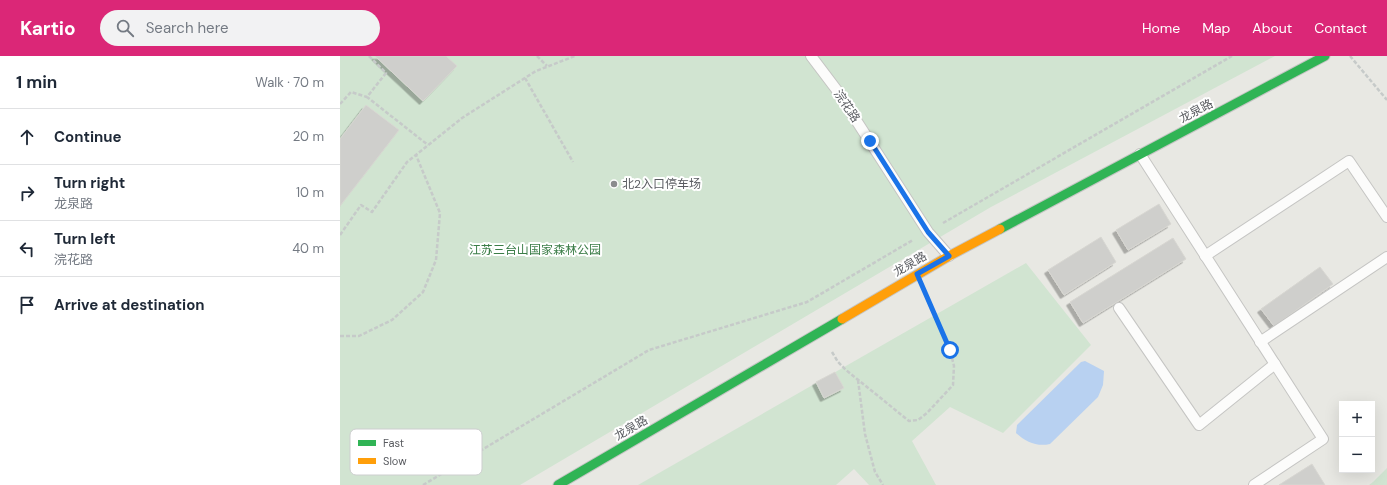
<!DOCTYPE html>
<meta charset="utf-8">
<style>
body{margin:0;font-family:"DM Sans","Noto Sans SC",sans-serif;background:#f2f2f3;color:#1f2937}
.controls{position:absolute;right:12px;bottom:12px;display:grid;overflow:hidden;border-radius:0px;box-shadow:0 4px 16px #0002}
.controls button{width:36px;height:36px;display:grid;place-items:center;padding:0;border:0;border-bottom:1px solid #e0e1e3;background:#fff;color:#1f2937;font:20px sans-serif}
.stop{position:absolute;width:12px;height:12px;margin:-9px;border:3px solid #1a73e8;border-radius:50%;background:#fff}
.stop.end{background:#1a73e8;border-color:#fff;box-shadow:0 1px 4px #0008}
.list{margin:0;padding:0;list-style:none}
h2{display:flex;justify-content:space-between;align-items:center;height:52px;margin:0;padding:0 16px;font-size:17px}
h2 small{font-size:13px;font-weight:400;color:#747a83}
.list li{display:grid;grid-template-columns:26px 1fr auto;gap:12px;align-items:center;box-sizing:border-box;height:56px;padding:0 16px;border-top:1px solid #e0e1e3}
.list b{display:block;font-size:15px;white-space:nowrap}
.list p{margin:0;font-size:13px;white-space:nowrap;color:#747a83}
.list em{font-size:13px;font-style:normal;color:#747a83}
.icon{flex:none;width:22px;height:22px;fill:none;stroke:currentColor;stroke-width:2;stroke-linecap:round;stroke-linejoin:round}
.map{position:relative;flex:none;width:1047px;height:429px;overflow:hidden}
header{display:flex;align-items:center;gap:24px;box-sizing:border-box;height:56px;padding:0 20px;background:#db2777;color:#fff}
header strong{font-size:19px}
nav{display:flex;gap:22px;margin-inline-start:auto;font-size:14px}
.search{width:280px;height:36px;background:#f2f2f3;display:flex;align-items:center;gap:10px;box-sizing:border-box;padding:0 14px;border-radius:22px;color:#747a83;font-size:15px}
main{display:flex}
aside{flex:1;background:#fff}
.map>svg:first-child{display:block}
</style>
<header>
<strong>Kartio</strong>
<div class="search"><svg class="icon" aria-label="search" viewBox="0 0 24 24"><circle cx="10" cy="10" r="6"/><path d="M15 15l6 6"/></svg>Search here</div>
<nav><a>Home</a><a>Map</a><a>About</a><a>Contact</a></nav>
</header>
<main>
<aside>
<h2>1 min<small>Walk · 70 m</small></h2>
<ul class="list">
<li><svg class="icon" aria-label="ahead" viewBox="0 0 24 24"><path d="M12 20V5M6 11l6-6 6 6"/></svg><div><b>Continue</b></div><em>20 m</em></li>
<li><svg class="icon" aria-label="right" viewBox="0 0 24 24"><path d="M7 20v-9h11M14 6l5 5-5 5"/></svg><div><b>Turn right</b><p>龙泉路</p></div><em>10 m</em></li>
<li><svg class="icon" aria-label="left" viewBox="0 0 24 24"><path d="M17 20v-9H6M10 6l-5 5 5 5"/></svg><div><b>Turn left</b><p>浣花路</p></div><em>40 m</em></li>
<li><svg class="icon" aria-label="arrive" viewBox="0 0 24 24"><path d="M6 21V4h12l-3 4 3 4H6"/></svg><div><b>Arrive at destination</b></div></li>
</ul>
</aside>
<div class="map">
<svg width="1047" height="429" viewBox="0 0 1047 429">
<defs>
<filter id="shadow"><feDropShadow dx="-3.5" dy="3.5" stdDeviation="0" flood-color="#0004"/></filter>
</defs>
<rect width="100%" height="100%" fill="#e8e8e3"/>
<!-- green -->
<g fill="#d1e4d1">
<polygon points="0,0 935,0 651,151 180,429 0,429"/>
<polygon points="686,207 751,289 663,377 610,351 572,385 596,429 529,429 514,413 496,429 298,429"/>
<polygon points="1047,412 1047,429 1029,429 1033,426"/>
</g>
<!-- water -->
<path fill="#b8d1f1" d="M745 305 764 315 763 329 758 341 710 388C697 391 686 386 676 377L677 369 741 306Z"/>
<!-- building -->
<g fill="#cfcfcc" stroke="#d8d7d2" filter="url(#shadow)">
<polygon points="35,0 106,0 117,10 83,45"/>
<polygon points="26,49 59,74 0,150 0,83"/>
<polygon points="819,148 831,168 788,194 776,174"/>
<polygon points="761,181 776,206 724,239 708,214"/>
<polygon points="833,182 846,203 743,267 730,246"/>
<polygon points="980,211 993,228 934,270 921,253"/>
<polygon points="495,316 504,332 484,342 476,326"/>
<polygon points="972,408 985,429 939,429"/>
</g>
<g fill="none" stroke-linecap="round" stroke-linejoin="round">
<!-- lane casing -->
<g stroke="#c5c5c3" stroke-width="12">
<g id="lane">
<polyline points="471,0 496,33 588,176 609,200"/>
<polyline points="800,98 983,383 914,429"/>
<polyline points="865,200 1009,105 1047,161"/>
<polyline points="779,252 859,369 935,308"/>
<polyline points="920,286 1047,201"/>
</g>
</g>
<!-- fast casing -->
<g stroke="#c5c5c4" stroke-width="11">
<g id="fast">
<polyline points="660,173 985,0"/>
<polyline points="218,429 502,263"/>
</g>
</g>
<!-- slow casing -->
<g stroke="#c5c5c4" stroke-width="11">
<polyline id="slow" points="502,263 609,200 660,173"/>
</g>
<!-- path -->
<g stroke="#c6cac9" stroke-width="2.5" stroke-dasharray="4 2" stroke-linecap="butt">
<polyline points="29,0 46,17 27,41 88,89"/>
<polyline points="197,0 207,10"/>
<polyline points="1010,0 1047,44"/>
<polyline points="185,22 233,106"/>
<polyline points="0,48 11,36 27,41"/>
<polyline points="603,167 892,0"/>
<polyline points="0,179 21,149 32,156 67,106 122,62 196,15 235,0"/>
<polyline points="0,280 19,280 52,264 83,236 96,204 100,157 76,99"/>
<polyline points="492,296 498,306 506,314 569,365 578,364 587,357 613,329 614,310 610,294 587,241"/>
<polyline points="518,324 525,378 535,416 543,429"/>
<polyline points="83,429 309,294 467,246 573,184"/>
</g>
<!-- lane -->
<use href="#lane" stroke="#fcfcfb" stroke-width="10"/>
<!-- fast -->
<use href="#fast" stroke="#30b455" stroke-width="9"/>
<!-- slow -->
<use href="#slow" stroke="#ff9f0a" stroke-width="9"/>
</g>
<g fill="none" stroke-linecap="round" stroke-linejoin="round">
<!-- route -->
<polyline stroke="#1a73e8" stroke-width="5" points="530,85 588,176 609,200 577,218 610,294"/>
</g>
<!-- markers -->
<circle fill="#8b8c8e" stroke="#fff" stroke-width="1.5" cx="274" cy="128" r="4"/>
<g text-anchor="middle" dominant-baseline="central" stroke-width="4" stroke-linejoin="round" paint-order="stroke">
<!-- street labels -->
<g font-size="12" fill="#595b60" stroke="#fff">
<text transform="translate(507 50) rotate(56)">浣花路</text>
<text transform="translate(856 55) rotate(-28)">龙泉路</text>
<text transform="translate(570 208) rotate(-30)">龙泉路</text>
<text transform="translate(291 372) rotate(-30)">龙泉路</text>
</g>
<!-- poi labels -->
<g font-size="12" fill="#595b60" stroke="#fff" text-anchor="start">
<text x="282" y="128">北2入口停车场</text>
</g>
<!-- park labels -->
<g font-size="12" fill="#3b7d47" stroke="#fff">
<text x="195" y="194">江苏三台山国家森林公园</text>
</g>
</g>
<!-- legend -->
<rect x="10" y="373" width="132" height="46" rx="6" fill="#fff" stroke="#cdcecf" stroke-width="1"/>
<rect x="18" y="384" width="18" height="6" fill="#30b455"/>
<rect x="18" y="402" width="18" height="6" fill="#ff9f0a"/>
<g font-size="11" fill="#595b60">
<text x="43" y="391">Fast</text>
<text x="43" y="409">Slow</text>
</g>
</svg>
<div class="controls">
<button>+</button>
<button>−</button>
</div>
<div class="stop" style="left:610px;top:294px"></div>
<div class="stop end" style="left:530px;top:85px"></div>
</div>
</main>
